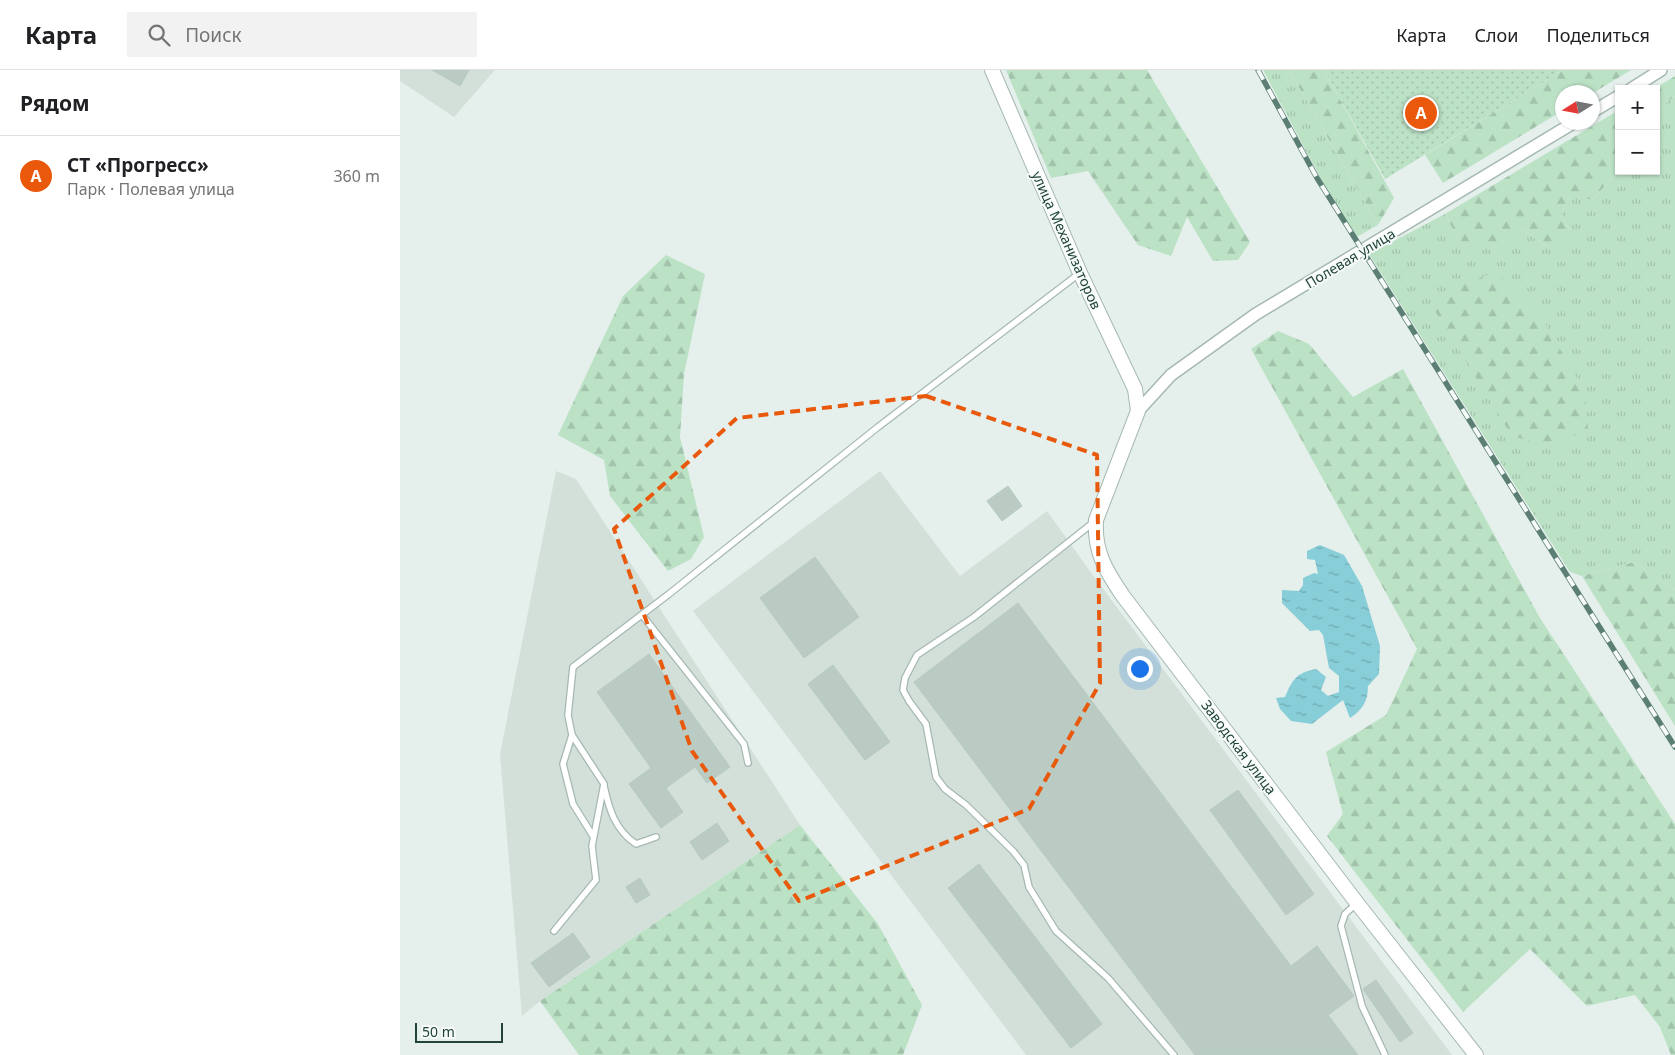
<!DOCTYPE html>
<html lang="ru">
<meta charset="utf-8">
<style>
body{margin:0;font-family:"Noto Sans",sans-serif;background:#f2f2f2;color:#202124}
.controls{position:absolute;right:15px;top:15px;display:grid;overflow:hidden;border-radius:0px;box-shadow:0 1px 4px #0004}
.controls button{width:45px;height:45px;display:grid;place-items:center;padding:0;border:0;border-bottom:1px solid #e0e0e0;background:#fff;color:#202124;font:25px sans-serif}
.compass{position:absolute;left:1155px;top:15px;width:45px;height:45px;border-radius:50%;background:#fff;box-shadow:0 1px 4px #0004;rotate:259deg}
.scale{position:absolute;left:15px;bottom:12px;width:88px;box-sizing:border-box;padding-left:5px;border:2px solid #21443a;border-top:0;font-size:14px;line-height:18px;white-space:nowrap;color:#21443a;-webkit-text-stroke:4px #f6fbf9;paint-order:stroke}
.you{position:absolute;left:739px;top:598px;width:18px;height:18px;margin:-12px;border:4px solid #fff;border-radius:50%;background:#1a73e8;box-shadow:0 0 0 8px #1a73e833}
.badge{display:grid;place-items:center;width:32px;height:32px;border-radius:50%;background:#ea580c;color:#fff;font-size:16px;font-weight:700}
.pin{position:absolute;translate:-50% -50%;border:2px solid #fff;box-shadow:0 1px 5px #0006}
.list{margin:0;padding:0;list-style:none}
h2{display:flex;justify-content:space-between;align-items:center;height:65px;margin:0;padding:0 20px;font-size:21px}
h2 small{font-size:16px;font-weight:400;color:#757577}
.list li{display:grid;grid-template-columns:32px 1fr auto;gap:15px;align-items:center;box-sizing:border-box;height:80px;padding:0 20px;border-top:1px solid #e0e0e0}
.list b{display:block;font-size:19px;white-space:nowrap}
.list p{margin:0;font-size:16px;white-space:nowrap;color:#757577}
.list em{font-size:16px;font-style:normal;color:#757577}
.icon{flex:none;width:28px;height:28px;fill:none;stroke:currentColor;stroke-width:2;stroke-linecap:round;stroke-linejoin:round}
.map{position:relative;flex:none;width:1275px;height:985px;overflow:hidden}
header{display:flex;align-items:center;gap:30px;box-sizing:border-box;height:70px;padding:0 25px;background:#fff;border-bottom:1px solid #e0e0e0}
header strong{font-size:24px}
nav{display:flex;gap:28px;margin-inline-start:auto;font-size:18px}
.search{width:350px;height:45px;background:#f2f2f2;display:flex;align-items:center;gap:12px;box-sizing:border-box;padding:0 18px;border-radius:0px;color:#757577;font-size:19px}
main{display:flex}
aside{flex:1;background:#fff}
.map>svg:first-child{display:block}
</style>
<header>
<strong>Карта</strong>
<div class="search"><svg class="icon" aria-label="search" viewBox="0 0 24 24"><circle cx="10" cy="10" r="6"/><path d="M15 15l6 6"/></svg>Поиск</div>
<nav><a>Карта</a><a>Слои</a><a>Поделиться</a></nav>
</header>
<main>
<aside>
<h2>Рядом<small></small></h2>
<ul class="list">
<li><span class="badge">A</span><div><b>СТ «Прогресс»</b><p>Парк · Полевая улица</p></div><em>360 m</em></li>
</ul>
</aside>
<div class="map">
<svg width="1275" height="985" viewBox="0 0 1275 985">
<defs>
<pattern id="grass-tufts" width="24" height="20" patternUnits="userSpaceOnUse" patternTransform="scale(1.25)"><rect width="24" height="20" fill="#bce2c6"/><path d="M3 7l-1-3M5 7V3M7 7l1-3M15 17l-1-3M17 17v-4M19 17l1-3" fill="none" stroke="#a1c3ab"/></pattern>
<pattern id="forest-firs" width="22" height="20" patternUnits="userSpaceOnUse" patternTransform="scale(1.25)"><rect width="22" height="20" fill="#bce2c6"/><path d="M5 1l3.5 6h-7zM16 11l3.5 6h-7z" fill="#a1c3ab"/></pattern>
<pattern id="garden-dots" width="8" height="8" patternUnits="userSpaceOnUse" patternTransform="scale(1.25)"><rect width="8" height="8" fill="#bce2c6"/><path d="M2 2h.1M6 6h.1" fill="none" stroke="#a1c3ab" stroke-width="1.8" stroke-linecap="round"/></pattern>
<pattern id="water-ripples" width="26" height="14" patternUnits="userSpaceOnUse" patternTransform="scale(1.25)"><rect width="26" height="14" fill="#88ced9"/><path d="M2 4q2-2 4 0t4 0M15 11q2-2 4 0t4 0" fill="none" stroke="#6fa9b1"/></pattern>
</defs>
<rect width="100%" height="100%" fill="#e5efeb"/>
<!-- built -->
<g fill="#d3e0d9">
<polygon points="0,0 95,0 54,47 0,11"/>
<polygon points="156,401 176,409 400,755 140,931 122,946 100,684"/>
<polygon points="480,401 560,506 647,441 692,504 1052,985 626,985 293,541"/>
</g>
<!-- grass -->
<g fill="url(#grass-tufts)">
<polygon points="863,0 889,0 978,155 953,169"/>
<polygon points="1275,26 1275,520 1234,492 1182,506 1170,502 969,184 1045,144 1060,172 1121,159 1146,176 1170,161 1161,144 1170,123 1192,130 1219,100 1219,101 1256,101 1256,40"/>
</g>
<!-- forest -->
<g fill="url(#forest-firs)">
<polygon points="606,0 747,0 850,172 838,190 813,191 787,147 771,186 738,175 688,101 651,108"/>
<polygon points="889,0 924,0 994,128 978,155"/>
<polygon points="1163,0 1231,0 1193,23 1162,22 1162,41 1043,113 1025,85"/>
<polygon points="1275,6 1275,26 1256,40 1256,19 1254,19"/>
<polygon points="1219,40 1219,100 1192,130 1170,124 1161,144 1170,161 1165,175 1146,176 1121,159 1110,162 1104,174 1060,172 1045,144"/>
<polygon points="266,185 305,204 284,304 280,367 304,467 291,489 268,501 210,426 204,390 158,365 223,226"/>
<polygon points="1097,202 1143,250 1185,322 1188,359 1152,377 1112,366 1035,241 1045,220"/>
<polygon points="878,261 909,274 953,327 1003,299 1140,548 1275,754 1275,985 1271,985 1260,957 1235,925 1187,936 1130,879 1063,942 927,766 943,744 926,682 986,645 1017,579 851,279"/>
<polygon points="1234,492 1275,520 1275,656 1182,506"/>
<polygon points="400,755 478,854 522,935 503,985 179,985 140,931"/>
</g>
<!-- garden -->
<polygon fill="url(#garden-dots)" points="924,0 1163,0 985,109"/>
<!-- water -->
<path fill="url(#water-ripples)" d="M920 475 944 485 962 516 980 576 979 604 968 616C968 632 962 640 950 648L943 630 912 654 891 651 880 639 876 628 885 627C893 609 896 603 916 599L926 607 921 620 928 626 939 622V606L929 598 923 565 919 560 910 561 882 533V520L899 521 903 515V508L914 503 918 504 915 490 907 489V481Z"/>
<!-- building -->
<g fill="#bacbc3" stroke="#b6cac1">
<polygon points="32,0 69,0 60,16"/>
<polygon points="608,416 622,436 602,451 587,431"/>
<polygon points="415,487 459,547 404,588 360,528"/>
<polygon points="618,533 891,896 917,876 954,926 928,945 958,985 795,985 514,612"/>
<polygon points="249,584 330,697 307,713 295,697 266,718 283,742 261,758 229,714 251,698 197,622"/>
<polygon points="433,595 490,672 465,690 408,614"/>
<polygon points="838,720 914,824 886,845 810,740"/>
<polygon points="317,753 329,771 302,790 290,772"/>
<polygon points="579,794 702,954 671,978 548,818"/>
<polygon points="240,808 250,825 236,833 226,817"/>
<polygon points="173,863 190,887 149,917 131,893"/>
<polygon points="976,910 1013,963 1000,972 963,919"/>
</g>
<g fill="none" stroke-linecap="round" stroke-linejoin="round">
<!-- service casing -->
<g stroke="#a6b8b2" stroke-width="8">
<g id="service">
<polyline points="694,452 574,547 517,585 505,608 503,620 509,631 526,654 536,707 545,719 566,735 613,781 624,795 629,817 656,861 708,908 774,985"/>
<polyline points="242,545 344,674 348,693"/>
<polyline points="172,665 163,694 173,734 193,766"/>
<path d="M204 716C209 739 215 760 236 774L256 767"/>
<polyline points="957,833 945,844 941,856 962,936 985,985"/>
<polyline points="154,861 196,810 192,776 204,714 172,665 168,645 173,597 269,524 478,357 680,203"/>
</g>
</g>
<!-- minor casing -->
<g stroke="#a6b8b2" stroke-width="14">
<g id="minor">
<polyline points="1231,19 1261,0"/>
<polyline points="1192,42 1219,26"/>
<polyline points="738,341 771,305 856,244 1175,52"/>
</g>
</g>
<!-- tertiary casing -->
<g stroke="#a6b8b2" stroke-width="16">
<path id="tertiary" d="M592 0 680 203 735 319 738 341 696 450C694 482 706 501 723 526L957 833 1076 985"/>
</g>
<!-- service -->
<use href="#service" stroke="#fff" stroke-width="5.5"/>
<!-- minor -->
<use href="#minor" stroke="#fff" stroke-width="11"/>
<!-- tertiary -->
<use href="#tertiary" stroke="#fff" stroke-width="14"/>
<!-- rail casing -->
<g stroke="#5c7f75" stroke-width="5.5">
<polyline id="rail" points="858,0 917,108 1275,677"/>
</g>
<!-- rail -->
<use href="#rail" stroke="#f6fbf9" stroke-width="4" stroke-dasharray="11" stroke-linecap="butt"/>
</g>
<!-- marked area -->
<path fill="none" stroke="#e8590c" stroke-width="4" stroke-dasharray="10 6" stroke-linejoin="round" d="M526 326 697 385 700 613 629 739 399 831 292 681 214 459 337 348Z"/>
<g text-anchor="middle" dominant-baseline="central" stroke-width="4" stroke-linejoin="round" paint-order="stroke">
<!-- street labels -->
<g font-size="14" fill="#21443a" stroke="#f6fbf9">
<text transform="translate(667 170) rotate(66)">улица Механизаторов</text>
<text transform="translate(950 188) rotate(-31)">Полевая улица</text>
<text transform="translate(839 677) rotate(53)">Заводская улица</text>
</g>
</g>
</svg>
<div class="controls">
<button>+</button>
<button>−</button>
</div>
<svg class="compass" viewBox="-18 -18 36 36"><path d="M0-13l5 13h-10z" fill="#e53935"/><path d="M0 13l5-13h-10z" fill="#757577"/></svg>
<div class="scale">50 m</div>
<div class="you"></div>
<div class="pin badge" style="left:1021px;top:43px">A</div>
</div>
</main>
